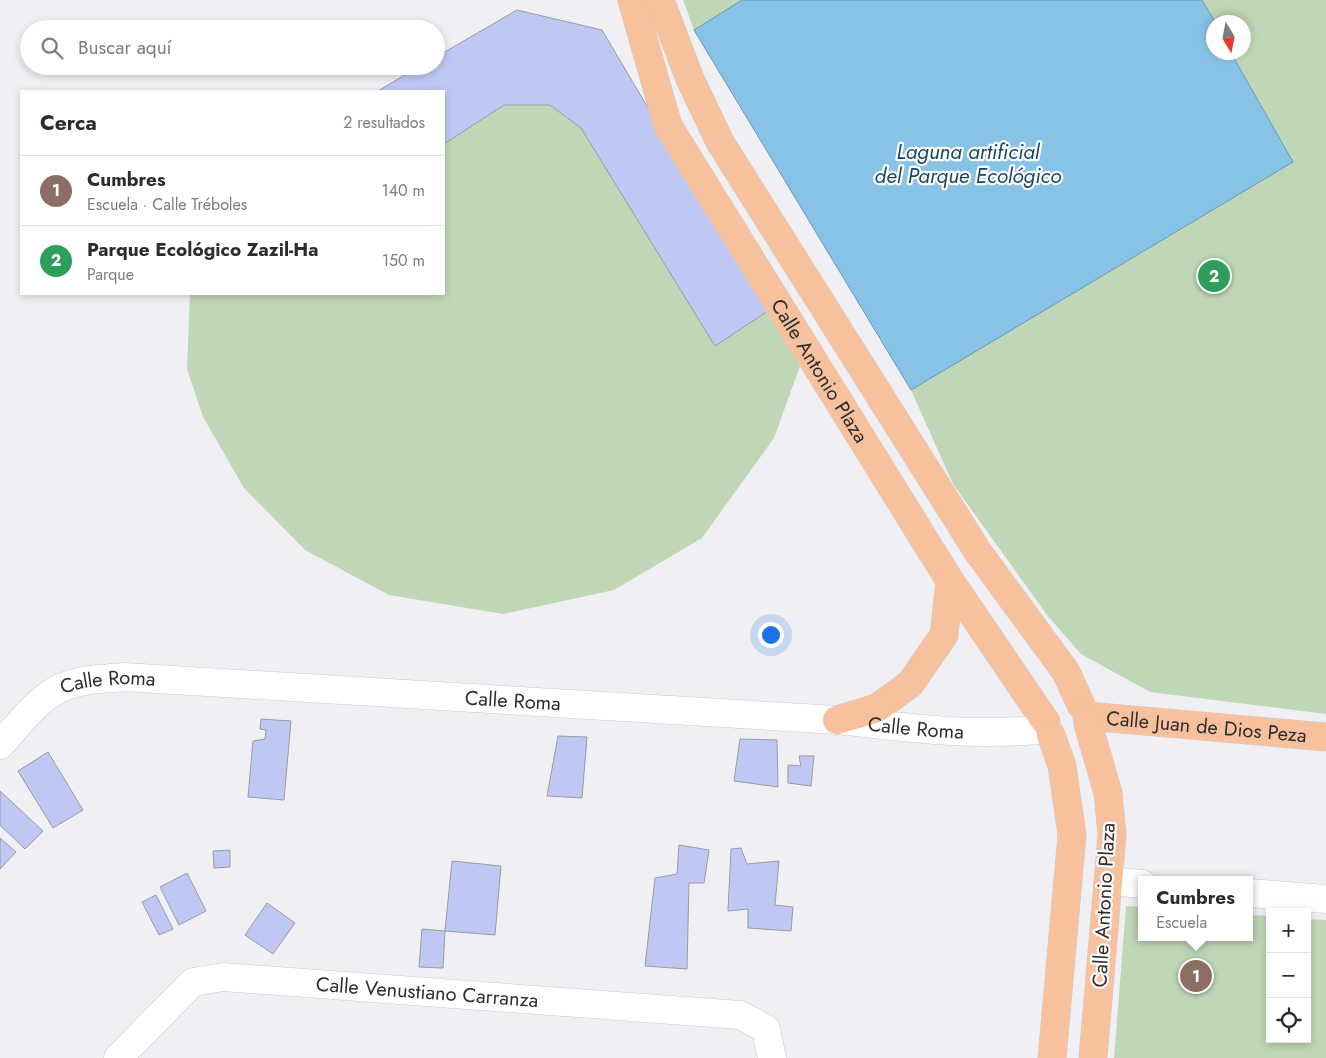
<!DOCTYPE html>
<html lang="es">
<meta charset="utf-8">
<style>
body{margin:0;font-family:Jost,sans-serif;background:#f2f2f3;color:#2b2b33}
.controls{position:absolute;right:15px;bottom:15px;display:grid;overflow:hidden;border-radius:0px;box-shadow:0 2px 8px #0003}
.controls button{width:45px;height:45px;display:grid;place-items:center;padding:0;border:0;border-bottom:1px solid #e1e1e2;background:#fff;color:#2b2b33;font:25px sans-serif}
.compass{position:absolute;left:1206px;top:15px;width:45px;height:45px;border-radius:50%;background:#fff;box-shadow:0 2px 8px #0003;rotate:170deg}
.you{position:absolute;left:770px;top:634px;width:18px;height:18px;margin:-12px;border:4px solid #fff;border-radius:50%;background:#1a73e8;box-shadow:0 0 0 8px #1a73e833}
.badge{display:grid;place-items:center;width:32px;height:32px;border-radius:50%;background:#d34346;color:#fff;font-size:16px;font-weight:700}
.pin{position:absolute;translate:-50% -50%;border:2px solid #fff;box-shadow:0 1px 5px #0006}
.popup{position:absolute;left:1138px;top:876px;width:115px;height:65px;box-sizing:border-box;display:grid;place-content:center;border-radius:0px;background:#fff;filter:drop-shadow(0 1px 4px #0005);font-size:16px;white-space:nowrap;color:#7c7c81}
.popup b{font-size:19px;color:#2b2b33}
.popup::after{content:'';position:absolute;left:50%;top:100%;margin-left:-10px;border:10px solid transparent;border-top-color:#fff}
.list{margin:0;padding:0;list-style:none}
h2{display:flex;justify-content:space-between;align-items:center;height:65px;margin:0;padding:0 20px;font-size:21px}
h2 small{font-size:16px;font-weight:400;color:#7c7c81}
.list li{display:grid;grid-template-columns:32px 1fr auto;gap:15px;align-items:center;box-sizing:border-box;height:70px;padding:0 20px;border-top:1px solid #e1e1e2}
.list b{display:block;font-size:19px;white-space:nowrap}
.list p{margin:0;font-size:16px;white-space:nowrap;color:#7c7c81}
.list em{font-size:16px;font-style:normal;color:#7c7c81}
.icon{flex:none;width:28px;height:28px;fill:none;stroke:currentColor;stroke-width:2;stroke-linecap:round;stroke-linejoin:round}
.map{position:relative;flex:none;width:1326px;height:1058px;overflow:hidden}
.search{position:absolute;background:#fff;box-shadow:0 2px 8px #0003;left:20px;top:20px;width:425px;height:55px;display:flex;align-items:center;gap:12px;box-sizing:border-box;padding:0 18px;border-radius:28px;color:#7c7c81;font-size:19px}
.panel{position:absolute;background:#fff;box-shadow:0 2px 8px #0003;left:20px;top:90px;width:425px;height:205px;border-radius:0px}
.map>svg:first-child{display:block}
</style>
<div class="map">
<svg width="1326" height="1058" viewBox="0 0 1326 1058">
<rect width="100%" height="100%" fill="#f0f0f4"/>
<!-- green -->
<g fill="#bfd7b6">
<polygon points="683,0 742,0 694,30"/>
<polygon points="1202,0 1326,0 1326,714 1150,692 1081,654 1047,615 953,484 911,390 1293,162 1231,53 1244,52 1244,22 1215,22"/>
<polygon points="517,10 602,30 800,366 774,438 702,538 614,590 503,614 389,595 305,550 244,488 203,417 187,369 190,294 444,294 444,91 378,91 420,66 436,66 436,57"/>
<polygon points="1126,906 1142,907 1142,937 1250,937 1250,915 1270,916 1270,1039 1307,1039 1307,919 1326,920 1326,1058 1114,1058"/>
</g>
<!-- water -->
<polygon fill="#86c3e7" stroke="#6b96b0" points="742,0 1202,0 1215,22 1214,52 1231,53 1293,162 911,390 694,30"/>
<!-- building -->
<g fill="#bfc8f5" stroke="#9a9b9e">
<polygon points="517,10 602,30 768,311 715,346 581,128 550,105 504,105 444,144 444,91 378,91 420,66 436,66 436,57"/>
<polygon points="261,719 291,721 284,800 248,797 253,741 265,739 266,730 260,729"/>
<polygon points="558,736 587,737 582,798 547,796"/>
<polygon points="740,739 777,740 778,787 734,781"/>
<polygon points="48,752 83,810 53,828 18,771"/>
<polygon points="799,756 814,756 811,786 788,783 788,765 801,766"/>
<polygon points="0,791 43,831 25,849 0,825"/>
<polygon points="0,838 16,852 0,869"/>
<polygon points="679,845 709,850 704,883 689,883 687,969 645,966 655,878 677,874"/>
<polygon points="741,848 747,864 779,861 775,905 793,907 791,931 748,928 748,909 728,911 731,849"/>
<polygon points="230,850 230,867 214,868 213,851"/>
<polygon points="452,861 501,866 495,935 445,931"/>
<polygon points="187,873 206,911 179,925 160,887"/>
<polygon points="156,895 173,929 159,935 142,902"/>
<polygon points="267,903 295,923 273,954 245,935"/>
<polygon points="422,929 445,931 443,968 419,967"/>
</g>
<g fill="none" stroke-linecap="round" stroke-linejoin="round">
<!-- street casing -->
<g stroke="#c8c9cc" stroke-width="29">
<g id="street">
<path id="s1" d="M0 745C18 726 38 697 63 687 82 679 103 679 124 677L837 720C907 728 976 737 1047 729"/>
<polyline points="1109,881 1142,884"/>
<polyline points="1250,893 1326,899"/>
<path id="s2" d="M118 1058 193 982 223 977 740 1015 766 1029 772 1058"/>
</g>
</g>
<!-- primary casing -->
<g stroke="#cdcdcd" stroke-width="29">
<g id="primary">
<path id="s3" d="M632 0 668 126 950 581 1046 722"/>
<polyline points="660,0 690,79 720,142 978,552 1066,672 1081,705"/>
<path id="s4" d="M1087 716 1326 737"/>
<polyline points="837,720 877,708 910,684 944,635 950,581"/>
<polyline points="1088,724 1108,793 1112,835 1093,1058"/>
<polyline points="1051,735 1062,766 1072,835 1052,1058"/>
</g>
</g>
<!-- street -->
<use href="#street" stroke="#fff" stroke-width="28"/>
<!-- primary -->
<use href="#primary" stroke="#f7c19d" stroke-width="28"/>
</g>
<g text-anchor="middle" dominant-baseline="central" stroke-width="4.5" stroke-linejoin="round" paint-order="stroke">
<!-- street labels -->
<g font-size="20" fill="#2d2d2f" stroke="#fefeff">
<text stroke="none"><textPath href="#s3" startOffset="419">Calle Antonio Plaza</textPath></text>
<text stroke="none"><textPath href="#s1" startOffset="132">Calle Roma</textPath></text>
<text stroke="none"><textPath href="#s1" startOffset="538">Calle Roma</textPath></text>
<text stroke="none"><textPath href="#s4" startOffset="120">Calle Juan de Dios Peza</textPath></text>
<text stroke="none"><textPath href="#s1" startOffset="942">Calle Roma</textPath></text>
<text transform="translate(1104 905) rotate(-87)">Calle Antonio Plaza</text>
<text stroke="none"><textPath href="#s2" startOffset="342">Calle Venustiano Carranza</textPath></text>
</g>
<!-- water labels -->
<g font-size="21" font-style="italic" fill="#174760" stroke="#fefeff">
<text x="968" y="152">Laguna artificial<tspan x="968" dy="24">del Parque Ecológico</tspan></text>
</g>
</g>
</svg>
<div class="controls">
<button>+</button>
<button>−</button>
<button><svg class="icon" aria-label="locate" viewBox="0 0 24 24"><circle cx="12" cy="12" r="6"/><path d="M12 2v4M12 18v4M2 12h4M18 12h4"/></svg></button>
</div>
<svg class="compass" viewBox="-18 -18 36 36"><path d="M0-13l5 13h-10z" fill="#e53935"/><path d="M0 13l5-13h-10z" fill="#7c7c81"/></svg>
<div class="you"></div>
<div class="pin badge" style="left:1196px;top:976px;background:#8d6e63">1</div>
<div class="popup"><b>Cumbres</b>Escuela</div>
<div class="pin badge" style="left:1214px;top:276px;background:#2e9e5b">2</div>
<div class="search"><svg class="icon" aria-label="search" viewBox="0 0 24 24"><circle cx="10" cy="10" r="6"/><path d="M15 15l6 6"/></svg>Buscar aquí</div>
<section class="panel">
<h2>Cerca<small>2 resultados</small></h2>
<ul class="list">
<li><span class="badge" style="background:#8d6e63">1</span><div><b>Cumbres</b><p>Escuela · Calle Tréboles</p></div><em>140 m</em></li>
<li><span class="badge" style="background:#2e9e5b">2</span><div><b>Parque Ecológico Zazil-Ha</b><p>Parque</p></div><em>150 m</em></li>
</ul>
</section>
</div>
